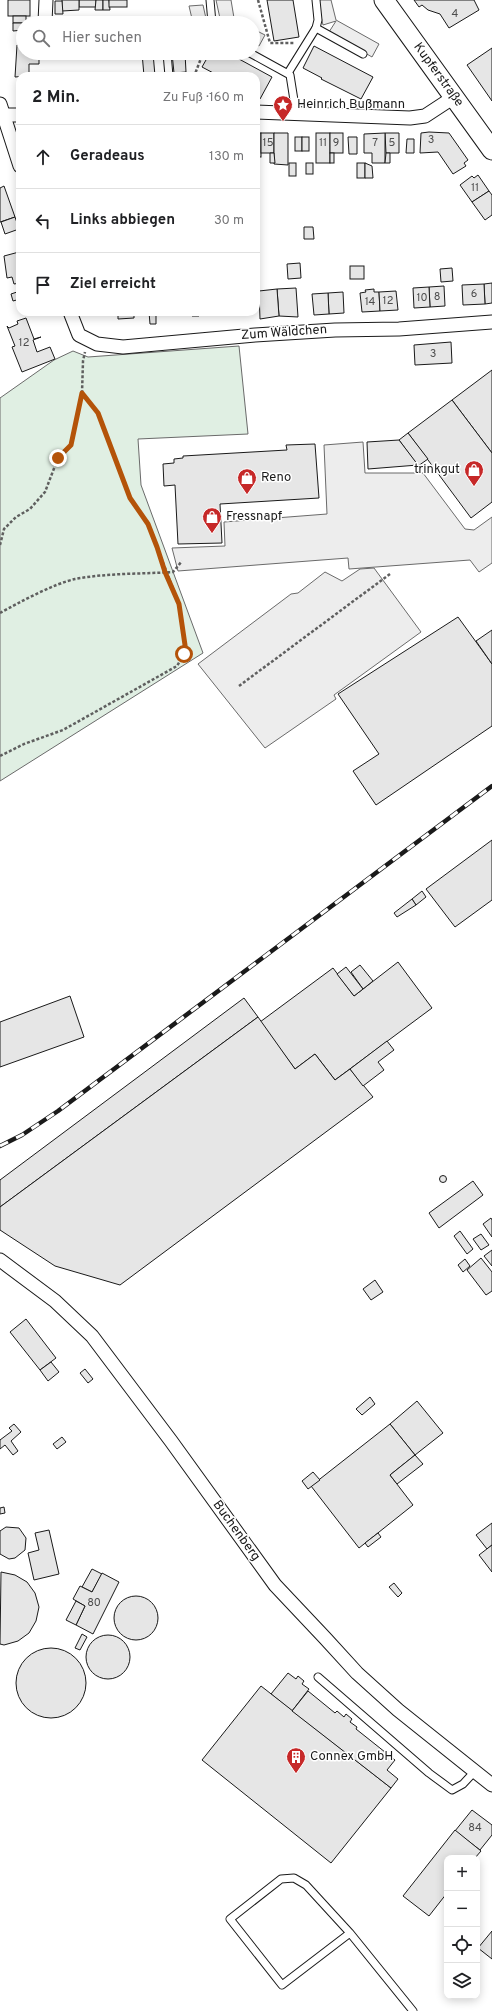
<!DOCTYPE html>
<html lang="de">
<meta charset="utf-8">
<style>
body{margin:0;font-family:Overpass,sans-serif;background:#f2f2f2;color:#202124}
.controls{position:absolute;right:12px;bottom:12px;display:grid;overflow:hidden;border-radius:8px;box-shadow:0 2px 10px #0003}
.controls button{width:36px;height:36px;display:grid;place-items:center;padding:0;border:0;border-bottom:1px solid #e0e0e0;background:#fff;color:#202124;font:20px sans-serif}
.stop{position:absolute;width:12px;height:12px;margin:-9px;border:3px solid #b45309;border-radius:50%;background:#fff}
.stop.end{background:#b45309;border-color:#fff;box-shadow:0 1px 4px #0008}
.list{margin:0;padding:0;list-style:none}
h2{display:flex;justify-content:space-between;align-items:center;height:52px;margin:0;padding:0 16px;font-size:17px}
h2 small{font-size:13px;font-weight:400;color:#757577}
.list li{display:grid;grid-template-columns:26px 1fr auto;gap:12px;align-items:center;box-sizing:border-box;height:64px;padding:0 16px;border-top:1px solid #e0e0e0}
.list b{display:block;font-size:15px;white-space:nowrap}
.list em{font-size:13px;font-style:normal;color:#757577}
.icon{flex:none;width:22px;height:22px;fill:none;stroke:currentColor;stroke-width:2;stroke-linecap:round;stroke-linejoin:round}
.map{position:relative;flex:none;width:492px;height:2011px;overflow:hidden}
.search{position:absolute;background:#fff;box-shadow:0 2px 10px #0003;left:16px;top:16px;width:244px;height:44px;display:flex;align-items:center;gap:10px;box-sizing:border-box;padding:0 14px;border-radius:22px;color:#757577;font-size:15px}
.panel{position:absolute;background:#fff;box-shadow:0 2px 10px #0003;left:16px;top:72px;width:244px;height:244px;border-radius:12px}
.map>svg:first-child{display:block}
</style>
<div class="map">
<svg width="492" height="2011" viewBox="0 0 492 2011">
<rect width="100%" height="100%" fill="#fff"/>
<!-- green -->
<polygon fill="#e0efe3" stroke="#6a6a6a" points="239,346 248,434 138,439 141,485 203,653 0,781 0,398 54,360 73,351 88,357"/>
<!-- parking -->
<g fill="#ededed" stroke="#6a6a6a">
<polygon points="216,0 231,0 234,18 244,23 221,23"/>
<polygon points="317,0 331,0 336,20 379,44 372,57 329,32 336,21 323,25"/>
<polygon points="203,5 207,23 193,23 189,6"/>
<polygon points="253,29 265,35 259,46 253,43"/>
<polygon points="363,442 365,473 423,473 465,529 474,530 492,517 492,563 479,572 470,560 349,569 348,558 178,571 172,548 225,546 224,522 327,514 324,445"/>
<polygon points="374,568 421,632 334,695 336,699 265,748 198,664 291,594 298,593 325,572 342,581 360,569"/>
</g>
<!-- building -->
<g fill="#e6e6e6" stroke="#1a1a1a">
<rect x="8" y="0" width="22" height="16"/>
<rect x="79" y="0" width="17" height="7"/>
<polygon points="79,0 79,10 62,11 62,0"/>
<polygon points="96,0 103,0 103,10 95,10"/>
<polygon points="103,0 109,0 110,10 103,10"/>
<rect x="109" y="0" width="18" height="7"/>
<polygon points="267,0 293,0 299,37 274,41"/>
<polygon points="414,0 474,0 479,10 449,28 440,14 428,10 422,5 419,7"/>
<polygon points="55,1 62,1 63,14 55,14"/>
<rect x="13" y="16" width="13" height="7"/>
<polygon points="13,23 26,23 23,23 23,30 13,31"/>
<rect x="21" y="30" width="2" height="15"/>
<polygon points="17,45 23,45 23,53 39,53 39,64 29,64 29,76 15,77"/>
<polygon points="314,46 373,77 361,99 321,79 322,78 303,68"/>
<polygon points="492,48 492,101 467,65"/>
<polygon points="142,53 153,53 155,76 144,76"/>
<polygon points="172,53 185,53 186,72 174,73"/>
<polygon points="210,53 228,53 272,77 260,99 256,97 256,76 219,76 202,67"/>
<rect x="53" y="73" width="21" height="3"/>
<rect x="74" y="73" width="16" height="3"/>
<rect x="119" y="73" width="16" height="3"/>
<polygon points="429,132 449,133 468,160 464,163 466,166 453,174 438,152 420,153 421,133"/>
<rect x="256" y="133" width="5" height="24"/>
<rect x="261" y="133" width="13" height="20"/>
<polygon points="274,133 288,133 288,165 274,164"/>
<rect x="316" y="133" width="14" height="30"/>
<rect x="330" y="133" width="13" height="20"/>
<polygon points="385,133 399,133 399,153 386,153"/>
<polygon points="385,133 385,163 372,163 372,153 364,153 364,134"/>
<rect x="295" y="137" width="7" height="14"/>
<rect x="302" y="137" width="7" height="14"/>
<polygon points="348,137 357,137 357,154 349,154"/>
<polygon points="407,139 414,139 414,153 406,153"/>
<polygon points="270,153 274,153 275,163 270,163"/>
<rect x="330" y="153" width="4" height="10"/>
<polygon points="386,153 390,153 390,163 385,163"/>
<rect x="256" y="163" width="2" height="18"/>
<rect x="289" y="163" width="7" height="13"/>
<rect x="306" y="163" width="7" height="11"/>
<rect x="357" y="163" width="8" height="15"/>
<polygon points="365,163 372,166 373,178 365,178"/>
<polygon points="478,175 489,191 472,202 460,185 472,176 474,178"/>
<polygon points="4,186 15,217 0,222 0,188"/>
<polygon points="489,191 492,195 492,215 485,220 472,202"/>
<polygon points="15,217 19,229 5,234 1,222"/>
<polygon points="304,227 313,227 314,239 304,239"/>
<polygon points="19,252 20,283 14,284 12,277 7,278 4,256"/>
<polygon points="300,263 301,278 288,279 287,264"/>
<rect x="350" y="266" width="14" height="13"/>
<polygon points="452,268 453,281 441,282 440,269"/>
<polygon points="256,269 258,269 259,281 256,281"/>
<polygon points="492,283 492,303 485,304 484,284"/>
<polygon points="484,284 485,304 463,305 462,285"/>
<polygon points="444,286 445,306 430,307 429,287"/>
<polygon points="429,287 430,307 414,308 413,288"/>
<polygon points="296,288 298,317 279,316 277,289"/>
<polygon points="277,289 279,316 260,319 259,291"/>
<polygon points="374,289 374,292 379,292 380,311 362,312 360,293 366,292 365,290"/>
<polygon points="20,291 20,299 13,301 11,294"/>
<polygon points="396,291 398,310 380,311 379,292"/>
<polygon points="343,292 344,313 329,314 328,293"/>
<polygon points="328,293 329,314 314,315 312,294"/>
<polygon points="118,312 134,312 134,318 118,319"/>
<polygon points="149,312 156,312 156,324 150,324"/>
<polygon points="192,312 198,312 199,316 192,316"/>
<polygon points="26,318 34,339 41,337 33,340 37,352 50,347 55,359 22,372 12,347 15,346 7,326 9,328 18,324 17,321"/>
<polygon points="451,342 452,363 415,365 414,345"/>
<polygon points="492,370 492,453 452,400"/>
<polygon points="452,400 492,453 492,502 471,518 408,433"/>
<polygon points="408,433 428,459 418,466 399,440"/>
<polygon points="399,440 418,465 368,469 367,442"/>
<polygon points="315,444 319,498 220,504 222,543 178,544 175,485 164,486 163,464 174,463 174,459 183,458 183,456 287,450 286,445"/>
<polygon points="458,617 492,664 492,726 376,805 353,771 379,754 338,694"/>
<polygon points="492,630 492,664 476,641"/>
<polygon points="492,840 492,900 455,927 426,889"/>
<polygon points="422,891 426,897 416,905 412,899"/>
<polygon points="412,899 416,905 397,917 394,913"/>
<polygon points="398,962 432,1008 335,1080 315,1054 295,1069 260,1022 333,968 354,996"/>
<polygon points="360,965 373,981 363,989 351,972"/>
<polygon points="346,967 363,989 354,996 337,974"/>
<polygon points="70,996 84,1037 0,1067 0,1022"/>
<polygon points="244,998 258,1017 0,1207 0,1180"/>
<polygon points="258,1017 295,1069 315,1054 335,1080 350,1069 373,1097 120,1285 55,1266 0,1230 0,1207"/>
<polygon points="387,1041 394,1050 378,1062 384,1070 363,1086 350,1069"/>
<circle cx="443" cy="1179" r="3.5"/>
<polygon points="473,1181 483,1195 439,1228 429,1213"/>
<polygon points="491,1218 492,1220 492,1237 483,1224"/>
<polygon points="460,1231 473,1249 467,1254 454,1236"/>
<polygon points="481,1234 489,1245 481,1250 473,1239"/>
<polygon points="492,1250 492,1266 484,1256"/>
<polygon points="481,1258 492,1272 492,1291 486,1295 467,1270"/>
<polygon points="465,1259 470,1266 463,1272 458,1265"/>
<polygon points="375,1280 383,1292 371,1300 363,1289"/>
<polygon points="26,1319 56,1358 40,1370 10,1332"/>
<polygon points="51,1362 59,1372 48,1381 40,1370"/>
<polygon points="85,1369 93,1379 88,1383 80,1373"/>
<polygon points="370,1397 375,1404 362,1415 356,1409"/>
<polygon points="417,1401 443,1433 415,1455 390,1424"/>
<polygon points="14,1424 21,1432 11,1441 18,1451 13,1455 5,1445 0,1449 0,1440 12,1431 9,1428"/>
<polygon points="390,1424 415,1455 390,1475 413,1505 359,1548 311,1486"/>
<polygon points="62,1437 66,1442 57,1449 53,1444"/>
<polygon points="415,1455 423,1464 397,1484 390,1475"/>
<polygon points="313,1472 320,1480 308,1489 302,1481"/>
<polygon points="4,1507 5,1513 0,1514 0,1508"/>
<polygon points="492,1523 492,1545 487,1549 476,1535"/>
<polygon points="6,1527 19,1528 26,1538 25,1550 15,1558 9,1559 0,1554 0,1531"/>
<polygon points="49,1530 59,1574 34,1580 28,1553 39,1550 35,1533"/>
<polygon points="378,1533 381,1537 368,1547 365,1543"/>
<polygon points="492,1545 492,1572 479,1555"/>
<polygon points="92,1569 102,1574 92,1592 82,1587"/>
<polygon points="1,1572 15,1575 27,1582 35,1593 39,1607 36,1621 29,1633 18,1641 4,1645 0,1644"/>
<polygon points="102,1573 119,1582 93,1634 76,1625 85,1606 73,1599 80,1586 92,1592"/>
<polygon points="394,1583 402,1593 398,1597 389,1587"/>
<circle cx="136" cy="1618" r="22"/>
<polygon points="76,1601 85,1606 76,1625 66,1620"/>
<polygon points="82,1634 87,1637 80,1650 75,1648"/>
<circle cx="108" cy="1657" r="22"/>
<circle cx="51" cy="1683" r="35"/>
<polygon points="288,1673 296,1679 298,1676 304,1681 302,1684 309,1689 292,1711 271,1694"/>
<polygon points="261,1686 391,1788 331,1863 202,1760"/>
<polygon points="308,1691 335,1713 337,1711 344,1717 346,1714 352,1719 350,1722 357,1727 356,1729 395,1760 387,1770 398,1779 391,1788 292,1711"/>
<polygon points="472,1810 492,1825 492,1835 480,1850 455,1831"/>
<polygon points="455,1830 481,1851 475,1858 447,1858 447,1893 429,1916 403,1896"/>
<polygon points="492,1931 492,1959 478,1948"/>
</g>
<g fill="none" stroke-linecap="round" stroke-linejoin="round">
<!-- lane casing -->
<g stroke="#1a1a1a" stroke-width="9">
<g id="lane">
<polyline points="210,0 212,23"/>
<polyline points="316,28 318,20 316,0"/>
<polyline points="167,53 169,76"/>
<polyline points="250,53 290,75 296,113"/>
<polyline points="288,73 316,28 363,54"/>
<polyline points="318,1677 429,1773 452,1790 463,1784 475,1771"/>
<polyline points="350,1933 282,1985 230,1919 281,1879 294,1878 306,1885 350,1933 413,2011"/>
</g>
</g>
<!-- street casing -->
<g stroke="#1a1a1a" stroke-width="15">
<g id="street">
<polyline points="45,22 46,0"/>
<polyline points="0,104 20,166"/>
<polyline points="256,112 410,118 425,116 454,97"/>
<polyline points="4,115 20,115"/>
<polyline points="70,312 79,335 97,344 123,347 255,335 335,330 399,329 492,322"/>
<polyline points="0,1260 55,1301 92,1336 171,1441 275,1585 325,1638 357,1673 398,1710 492,1785"/>
</g>
</g>
<!-- secondary casing -->
<g stroke="#1a1a1a" stroke-width="21">
<polyline id="secondary" points="384,0 492,150"/>
</g>
<!-- path -->
<g stroke="#5f5f5f" stroke-width="2.5" stroke-dasharray="3 2" stroke-linecap="butt">
<polyline points="258,0 270,43 295,43"/>
<polyline points="187,76 195,74 203,53"/>
<polyline points="0,545 4,529 16,517 30,509 45,492 58,458 71,445 82,393 83,361 85,352"/>
<path d="M0 613C20 602 53 584 75 579 107 573 141 574 173 572L182 561"/>
<polyline points="239,686 390,574"/>
<polyline points="0,756 24,744 63,730 177,666 184,654 185,645 179,604 148,524 130,498 98,413 82,393"/>
</g>
<!-- lane -->
<use href="#lane" stroke="#fff" stroke-width="7"/>
<!-- street -->
<use href="#street" stroke="#fff" stroke-width="13"/>
<!-- secondary -->
<use href="#secondary" stroke="#fff" stroke-width="19"/>
<!-- rail casing -->
<g stroke="#1a1a1a" stroke-width="4.5">
<polyline id="rail" points="0,1146 22,1135 58,1111 492,786"/>
</g>
<!-- rail -->
<use href="#rail" stroke="#fff" stroke-width="3" stroke-dasharray="9" stroke-linecap="butt"/>
</g>
<g fill="none" stroke-linecap="round" stroke-linejoin="round">
<!-- route -->
<polyline stroke="#b45309" stroke-width="5" points="58,458 71,445 82,393 98,413 130,498 148,524 157,547 165,572 179,604 185,645 184,654"/>
</g>
<!-- icons -->
<defs>
<g id="sight-pin" transform="scale(1)"><path d="M0 17L-7.5 6A9.5 9.5 0 1 1 7.5 6Z" fill="#c62828" stroke="#fff"/><path d="M0-6L1.8-2.2L6-1.7L2.9 1.2L3.7 5.4L0 3.3L-3.7 5.4L-2.9 1.2L-6-1.7L-1.8-2.2Z" fill="#fff"/></g>
<g id="shop-pin" transform="scale(1)"><path d="M0 17L-7.5 6A9.5 9.5 0 1 1 7.5 6Z" fill="#c62828" stroke="#fff"/><path d="M-5-2.5h2.3a2.7 3.5 0 0 1 5.4 0H5L5.5 6h-11ZM-1.5-2.5h3a1.5 2.3 0 0 0-3 0Z" fill="#fff"/></g>
<g id="building-pin" transform="scale(1)"><path d="M0 17L-7.5 6A9.5 9.5 0 1 1 7.5 6Z" fill="#c62828" stroke="#fff"/><path d="M-4-6H4V6H1V3H-1V6H-4ZM-2.5-4.3h1.7v1.8h-1.7ZM.8-4.3h1.7v1.8H.8ZM-2.5-1h1.7V.8h-1.7ZM.8-1h1.7V.8H.8Z" fill="#fff"/></g>
</defs>
<g fill-rule="evenodd">
<use href="#sight-pin" x="283" y="105"/>
<use href="#shop-pin" x="474" y="470"/>
<use href="#shop-pin" x="247" y="478"/>
<use href="#shop-pin" x="212" y="517"/>
<use href="#building-pin" x="296" y="1757"/>
</g>
<g text-anchor="middle" dominant-baseline="central" stroke-width="3" stroke-linejoin="round" paint-order="stroke">
<!-- number labels -->
<g font-size="11" fill="#4d4d4d">
<text x="455" y="14">4</text>
<text x="431" y="140">3</text>
<text x="268" y="143">15</text>
<text x="323" y="143">11</text>
<text x="336" y="143">9</text>
<text x="375" y="143">7</text>
<text x="392" y="143">5</text>
<text x="475" y="188">11</text>
<text x="474" y="294">6</text>
<text x="437" y="297">8</text>
<text x="422" y="298">10</text>
<text x="388" y="301">12</text>
<text x="370" y="302">14</text>
<text x="24" y="343">12</text>
<text x="433" y="354">3</text>
<text x="94" y="1603">80</text>
<text x="475" y="1828">84</text>
</g>
<!-- street labels -->
<g font-size="13" fill="#1a1a1a" stroke="#fff">
<text transform="translate(438 75) rotate(54)">Kupferstraße</text>
<text transform="translate(284 333) rotate(-4)">Zum Wäldchen</text>
<text transform="translate(236 1531) rotate(54)">Buchenberg</text>
</g>
<!-- poi labels -->
<g font-size="13" fill="#1a1a1a" stroke="#fff" text-anchor="start">
<text x="297" y="105">Heinrich Bußmann</text>
<text x="460" y="470" text-anchor="end">trinkgut</text>
<text x="261" y="478">Reno</text>
<text x="226" y="517">Fressnapf</text>
<text x="310" y="1757">Connex GmbH</text>
</g>
</g>
</svg>
<div class="controls">
<button>+</button>
<button>−</button>
<button><svg class="icon" aria-label="locate" viewBox="0 0 24 24"><circle cx="12" cy="12" r="6"/><path d="M12 2v4M12 18v4M2 12h4M18 12h4"/></svg></button>
<button><svg class="icon" aria-label="layers" viewBox="0 0 24 24"><path d="M12 4l9 5-9 5-9-5zM3 14l9 5 9-5"/></svg></button>
</div>
<div class="stop" style="left:184px;top:654px"></div>
<div class="stop end" style="left:58px;top:458px"></div>
<div class="search"><svg class="icon" aria-label="search" viewBox="0 0 24 24"><circle cx="10" cy="10" r="6"/><path d="M15 15l6 6"/></svg>Hier suchen</div>
<section class="panel">
<h2>2 Min.<small>Zu Fuß · 160 m</small></h2>
<ul class="list">
<li><svg class="icon" aria-label="ahead" viewBox="0 0 24 24"><path d="M12 20V5M6 11l6-6 6 6"/></svg><div><b>Geradeaus</b></div><em>130 m</em></li>
<li><svg class="icon" aria-label="left" viewBox="0 0 24 24"><path d="M17 20v-9H6M10 6l-5 5 5 5"/></svg><div><b>Links abbiegen</b></div><em>30 m</em></li>
<li><svg class="icon" aria-label="arrive" viewBox="0 0 24 24"><path d="M6 21V4h12l-3 4 3 4H6"/></svg><div><b>Ziel erreicht</b></div></li>
</ul>
</section>
</div>
